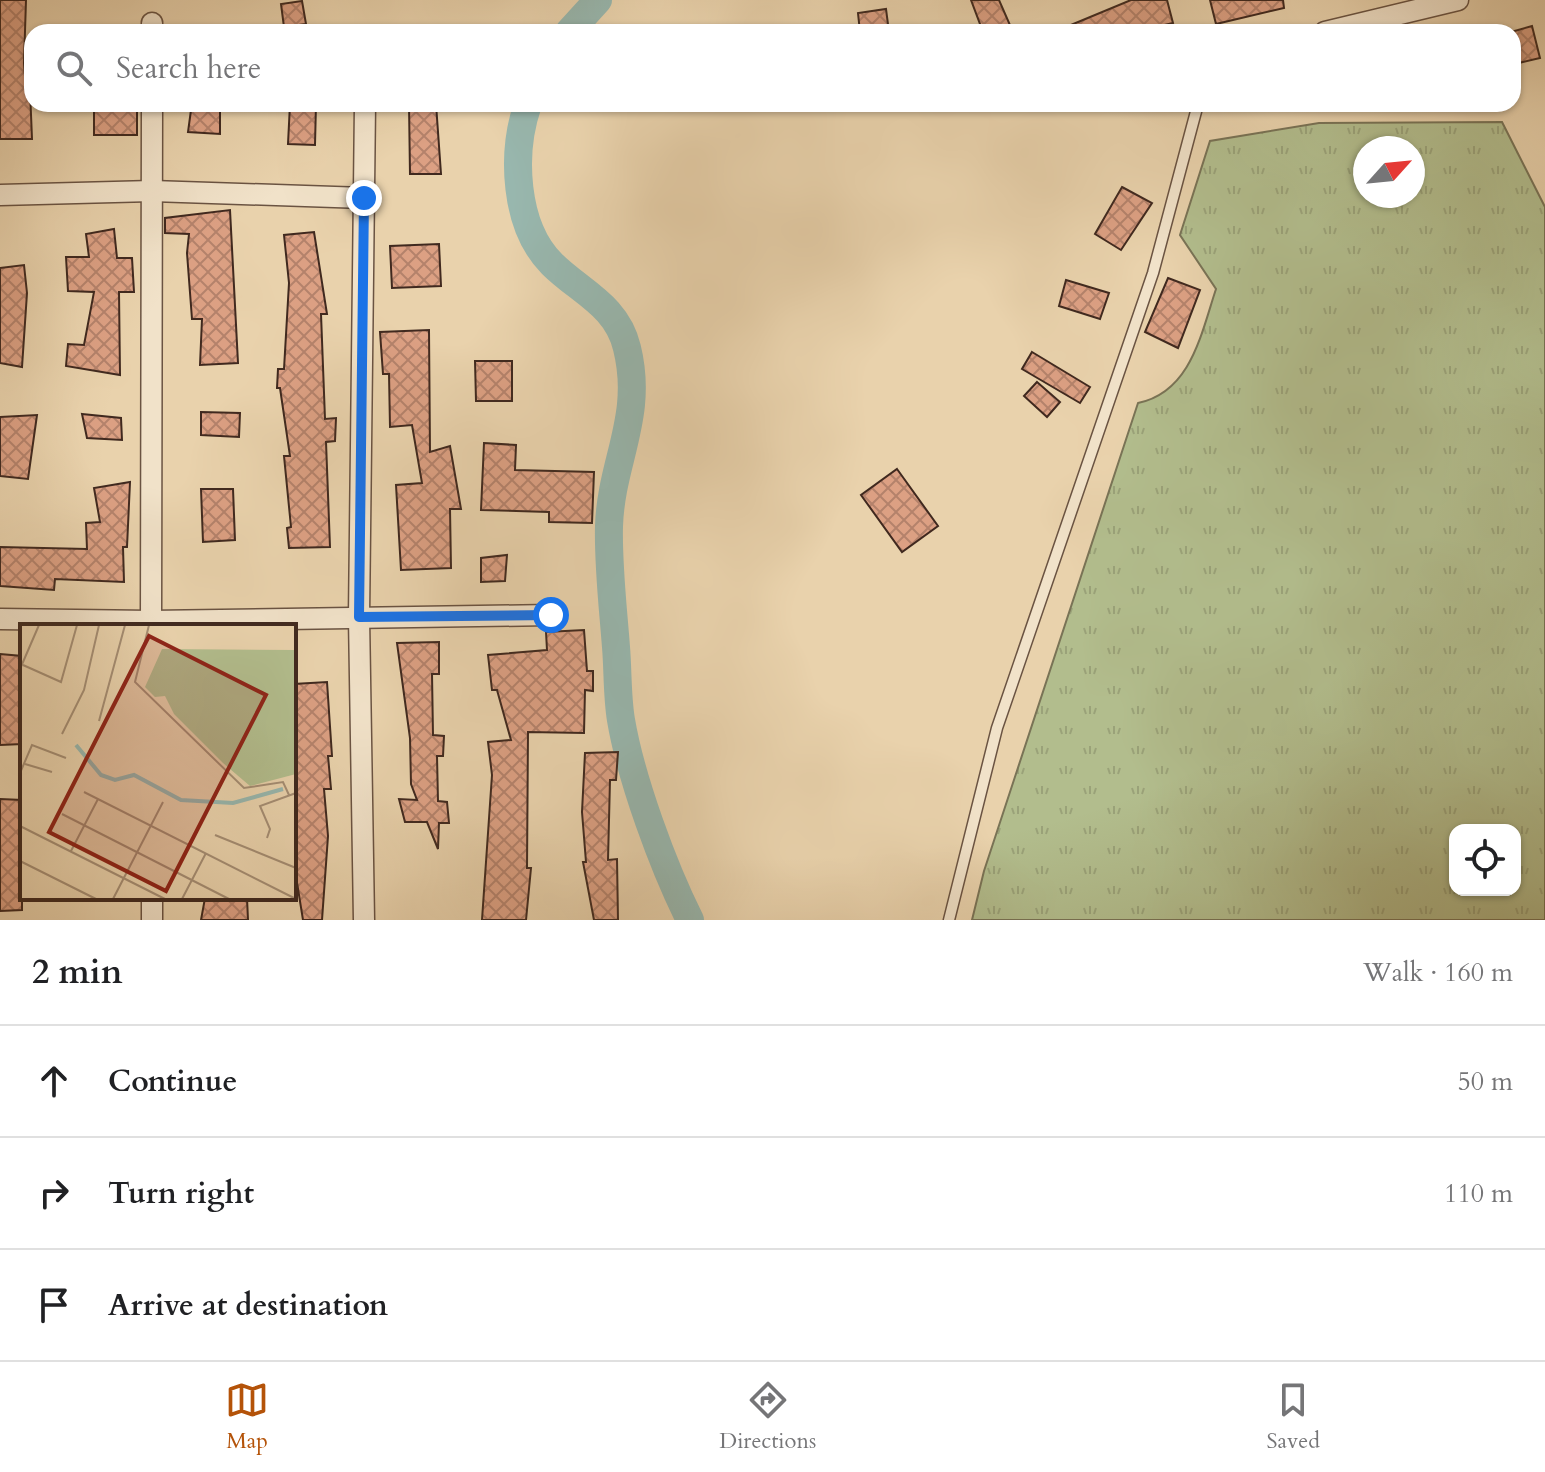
<!DOCTYPE html>
<meta charset="utf-8">
<style>
body{margin:0;font-family:Cardo,serif;background:#f6f6f6;color:#202124}
.controls{position:absolute;right:24px;bottom:24px;display:grid;overflow:hidden;border-radius:16px;box-shadow:0 2px 6px #0004}
.controls button{width:72px;height:72px;display:grid;place-items:center;padding:0;border:0;border-bottom:2px solid #e0e0e0;background:#fff;color:#202124;font:40px sans-serif}
.compass{position:absolute;left:1353px;top:136px;width:72px;height:72px;border-radius:50%;background:#fff;box-shadow:0 2px 6px #0004;rotate:63deg}
.stop{position:absolute;width:24px;height:24px;margin:-18px;border:6px solid #1a73e8;border-radius:50%;background:#fff}
.stop.end{background:#1a73e8;border-color:#fff;box-shadow:0 2px 8px #0008}
.list{margin:0;padding:0;list-style:none}
h2{display:flex;justify-content:space-between;align-items:center;height:104px;margin:0;padding:0 32px;font-size:34px}
h2 small{font-size:26px;font-weight:400;color:#757577}
.list li{display:grid;grid-template-columns:52px 1fr auto;gap:24px;align-items:center;box-sizing:border-box;height:112px;padding:0 32px;border-top:2px solid #e0e0e0}
.list b{display:block;font-size:30px;white-space:nowrap}
.list em{font-size:26px;font-style:normal;color:#757577}
.icon{flex:none;width:44px;height:44px;fill:none;stroke:currentColor;stroke-width:2;stroke-linecap:round;stroke-linejoin:round}
.map{position:relative;flex:none;width:1545px;height:920px;overflow:hidden}
.search{position:absolute;background:#fff;box-shadow:0 2px 6px #0004;left:24px;right:24px;top:24px;height:88px;display:flex;align-items:center;gap:20px;box-sizing:border-box;padding:0 28px;border-radius:24px;color:#757577;font-size:30px}
.sheet{height:440px;background:#fff}
nav{display:flex;justify-content:space-around;align-items:center;box-sizing:border-box;height:112px;border-top:2px solid #e0e0e0;background:#fff;font-size:22px;color:#757577}
nav a{display:grid;justify-items:center;gap:4px}
nav .on{color:#b45309}
.map>svg:first-child{display:block}
</style>
<div class="map">
<svg width="1545" height="920" viewBox="0 0 1545 920">
<defs>
<pattern id="grass-tufts" width="24" height="20" patternUnits="userSpaceOnUse" patternTransform="scale(2)"><rect width="24" height="20" fill="#b2bd8d"/><path d="M3 7l-1-3M5 7V3M7 7l1-3M15 17l-1-3M17 17v-4M19 17l1-3" fill="none" stroke="#9aa279"/></pattern>
<pattern id="building-cross-hatch" width="8" height="8" patternUnits="userSpaceOnUse" patternTransform="scale(2)"><rect width="8" height="8" fill="#dca083"/><path d="M0 0l8 8M0 8l8-8" fill="none" stroke="#b4826b"/></pattern>
</defs>
<rect width="100%" height="100%" fill="#e9d2ac"/>
<filter id="stains"><feTurbulence type="fractalNoise" baseFrequency=".0025" numOctaves="4"/><feColorMatrix values="0 0 0 0 .2 0 0 0 0 .09 0 0 0 0 .02 0 0 0 .5 -.17"/></filter>
<radialGradient id="worn" r=".72"><stop offset=".6" stop-color="#630" stop-opacity="0"/><stop offset="1" stop-color="#630" stop-opacity=".3"/></radialGradient>
<!-- grass -->
<path fill="url(#grass-tufts)" stroke="#797356" stroke-width="2" fill-rule="evenodd" d="M1502 122 1545 207V920H972L984 871 1138 403C1191 392 1201 334 1216 289L1180 235 1210 141 1319 123ZM1365 148H1413V196H1365ZM1455 830H1515V890H1455Z"/>
<g fill="none" stroke-linecap="round" stroke-linejoin="round">
<!-- canal -->
<g stroke="#98b7ae" stroke-width="28">
<polyline points="569,32 598,0"/>
<path d="M528 104C511 153 514 226 552 264 580 292 617 305 627 348 644 417 611 461 609 526 608 566 613 607 616 647 618 671 617 696 621 720 631 779 663 866 690 920"/>
</g>
</g>
<!-- building -->
<g fill="url(#building-cross-hatch)" stroke="#40291f" stroke-width="2">
<polygon points="0,0 26,0 24,63 26,90 30,90 32,139 0,139"/>
<polygon points="971,0 999,0 1013,32 983,32"/>
<polygon points="1131,0 1167,0 1173,23 1134,32 1054,32"/>
<polygon points="1210,0 1283,0 1284,8 1216,24"/>
<polygon points="302,1 306,24 284,27 281,4"/>
<polygon points="886,9 889,32 860,32 858,13"/>
<polygon points="1532,26 1540,58 1519,63 1511,32"/>
<polygon points="290,104 316,104 315,145 288,144"/>
<polygon points="409,104 436,104 441,174 410,174"/>
<polygon points="220,106 220,134 188,132 191,110"/>
<polygon points="137,109 137,135 94,135 94,110"/>
<polygon points="1122,187 1152,203 1121,250 1095,234"/>
<polygon points="230,210 238,363 200,365 202,319 192,319 187,253 189,234 165,233 165,218"/>
<polygon points="114,229 117,258 132,258 134,292 119,292 120,375 66,366 68,344 84,345 94,292 68,291 66,257 89,257 86,234"/>
<polygon points="314,232 327,314 321,314 325,419 336,418 335,441 326,442 330,547 289,548 287,528 291,527 284,456 290,456 280,388 277,388 278,369 284,369 289,283 284,235"/>
<polygon points="439,244 441,286 392,288 390,246"/>
<polygon points="24,265 27,293 22,367 0,363 0,268"/>
<polygon points="1168,278 1200,290 1178,348 1145,332"/>
<polygon points="1066,280 1109,293 1100,319 1059,306"/>
<polygon points="429,330 430,452 450,446 461,509 450,509 451,568 401,570 396,485 422,483 412,425 390,427 389,374 383,374 380,332"/>
<polygon points="1032,352 1090,387 1080,403 1022,369"/>
<polygon points="475,361 512,361 512,401 476,401"/>
<polygon points="1037,382 1060,402 1047,417 1024,396"/>
<polygon points="201,412 240,413 239,437 201,435"/>
<polygon points="82,414 121,418 122,440 87,438"/>
<polygon points="37,415 28,479 0,476 0,417"/>
<polygon points="484,443 516,445 515,470 594,472 592,523 549,522 549,512 481,510"/>
<polygon points="897,469 938,526 902,552 861,495"/>
<polygon points="130,482 127,547 123,547 124,582 55,579 54,590 0,586 0,547 87,549 86,523 100,522 94,488"/>
<polygon points="201,489 233,489 235,540 203,542"/>
<polygon points="507,555 505,581 481,582 481,558"/>
<polygon points="584,630 587,671 593,671 593,691 585,690 584,733 528,732 527,868 531,868 526,920 482,920 492,775 488,742 511,740 497,690 492,690 488,655 547,650 546,632"/>
<polygon points="439,642 439,674 432,674 433,735 444,736 443,756 437,756 438,801 447,802 449,823 439,823 438,849 427,822 405,822 399,799 417,800 411,784 410,738 397,643"/>
<polygon points="0,654 22,656 22,744 0,745"/>
<polygon points="327,682 332,756 328,756 331,789 324,789 328,836 322,920 303,920 294,864 294,684"/>
<polygon points="618,752 616,780 610,780 608,860 617,859 618,920 594,920 583,862 586,862 582,812 585,753"/>
<polygon points="0,799 22,800 22,910 0,911"/>
<polygon points="205,898 247,898 248,920 201,920"/>
</g>
<g fill="none" stroke-linecap="round" stroke-linejoin="round">
<!-- service casing -->
<g stroke="#6a5342" stroke-width="13">
<polyline id="service" points="949,920 997,728 1153,273 1198,104"/>
</g>
<!-- minor casing -->
<g stroke="#6a5342" stroke-width="23">
<g id="minor">
<polyline points="152,32 152,23"/>
<polyline points="1325,32 1458,0"/>
<polyline points="0,195 152,191 364,198"/>
<polyline points="0,619 151,621 551,615"/>
<polyline points="151,626 152,104"/>
<polyline points="152,898 152,920"/>
<polyline points="364,920 359,617 365,104"/>
</g>
</g>
<!-- service -->
<use href="#service" stroke="#f1e2c9" stroke-width="10"/>
<!-- minor -->
<use href="#minor" stroke="#f1e2c9" stroke-width="20"/>
</g>
<g fill="none" stroke-linecap="round" stroke-linejoin="round">
<!-- route -->
<polyline stroke="#1a73e8" stroke-width="10" points="364,198 359,617 551,615"/>
</g>
<!-- overview -->
<g transform="translate(20 624)">
<rect width="276" height="276" fill="#e9d2ac"/>
<path d="M142 25 276 26V150L230 162 203 139 154 90 145 72 135 73 125 63Z" fill="#b2bd8d"/>
<path fill="none" stroke="#98b7ae" stroke-width="4" d="M56 121 81 151 95 156 114 151 161 176 213 179 263 165"/>
<path fill="none" stroke="#a58e74" stroke-width="2" d="M129 1 115 58 224 164 263 158 269 171M3 41 41 58 57 1M0 45 19 1M79 97 105 1M42 110 64 66 79 1M5 140 32 148M0 149 12 121 46 134M64 168 276 275M42 190 209 275M0 202 145 275M195 211 276 244M247 214 250 205 240 182 276 169M51 227 78 175M0 237 76 275M93 275 143 178M162 275 186 229"/>
<path fill="#8f2418" fill-opacity="0.15" stroke="#8f2418" stroke-width="4" d="M129 12 246 71 146 267 29 208Z"/>
<rect width="276" height="276" fill="none" stroke="#40291f" stroke-width="4"/>
</g>
<rect width="100%" height="100%" filter="url(#stains)"/>
<rect width="100%" height="100%" fill="url(#worn)"/>
</svg>
<div class="controls">
<button><svg class="icon" aria-label="locate" viewBox="0 0 24 24"><circle cx="12" cy="12" r="6"/><path d="M12 2v4M12 18v4M2 12h4M18 12h4"/></svg></button>
</div>
<svg class="compass" viewBox="-18 -18 36 36"><path d="M0-13l5 13h-10z" fill="#e53935"/><path d="M0 13l5-13h-10z" fill="#757577"/></svg>
<div class="stop" style="left:551px;top:615px"></div>
<div class="stop end" style="left:364px;top:198px"></div>
<div class="search"><svg class="icon" aria-label="search" viewBox="0 0 24 24"><circle cx="10" cy="10" r="6"/><path d="M15 15l6 6"/></svg>Search here</div>
</div>
<section class="sheet">
<h2>2 min<small>Walk · 160 m</small></h2>
<ul class="list">
<li><svg class="icon" aria-label="ahead" viewBox="0 0 24 24"><path d="M12 20V5M6 11l6-6 6 6"/></svg><div><b>Continue</b></div><em>50 m</em></li>
<li><svg class="icon" aria-label="right" viewBox="0 0 24 24"><path d="M7 20v-9h11M14 6l5 5-5 5"/></svg><div><b>Turn right</b></div><em>110 m</em></li>
<li><svg class="icon" aria-label="arrive" viewBox="0 0 24 24"><path d="M6 21V4h12l-3 4 3 4H6"/></svg><div><b>Arrive at destination</b></div></li>
</ul>
</section>
<nav>
<a class="on"><svg class="icon" aria-label="map" viewBox="0 0 24 24"><path d="M3 6l6-2 6 2 6-2v14l-6 2-6-2-6 2zM9 4v14M15 6v14"/></svg>Map</a>
<a><svg class="icon" aria-label="directions" viewBox="0 0 24 24"><path d="M12 3l9 9-9 9-9-9zM9 14v-3h6M13 9l2 2-2 2"/></svg>Directions</a>
<a><svg class="icon" aria-label="saved" viewBox="0 0 24 24"><path d="M7 4h10v16l-5-4-5 4z"/></svg>Saved</a>
</nav>
